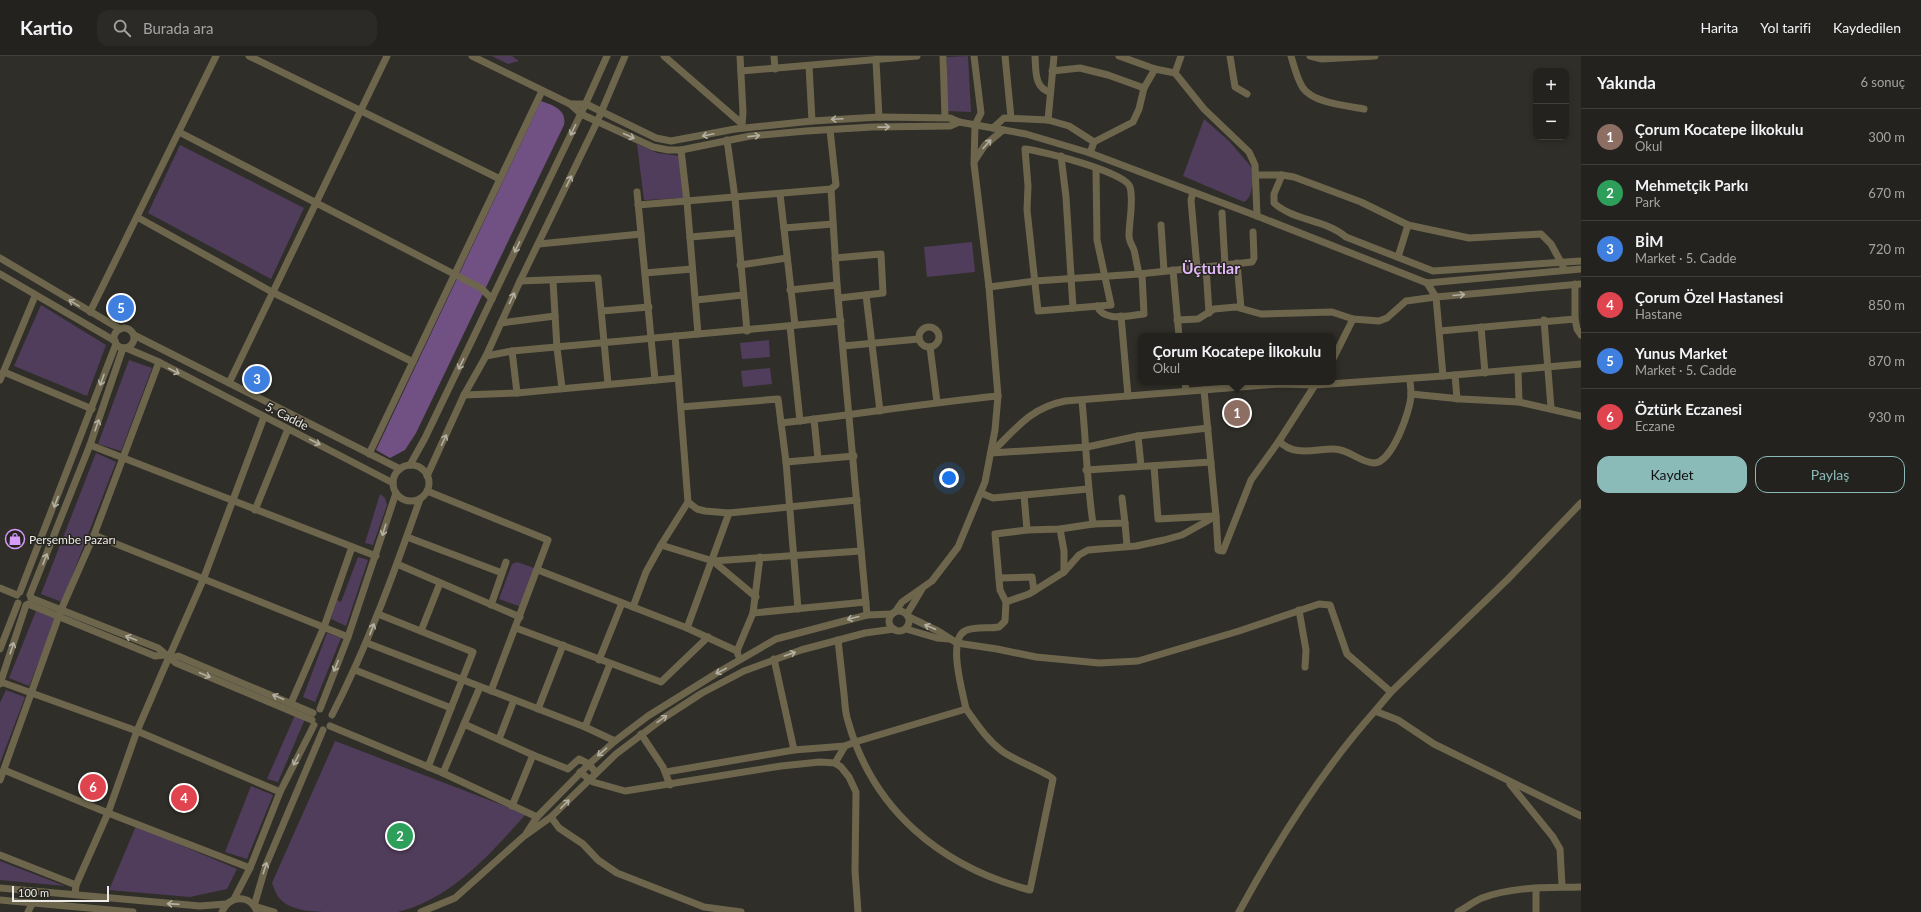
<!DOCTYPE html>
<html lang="tr">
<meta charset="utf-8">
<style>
body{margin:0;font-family:Lato,sans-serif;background:#2c2a27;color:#f1f3f6}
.controls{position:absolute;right:12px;top:12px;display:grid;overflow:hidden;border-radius:8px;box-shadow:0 2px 6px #0003}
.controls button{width:36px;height:36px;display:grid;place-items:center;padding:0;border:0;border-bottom:1px solid #413f3c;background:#24221e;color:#f1f3f6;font:20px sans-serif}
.scale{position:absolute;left:12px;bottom:10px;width:97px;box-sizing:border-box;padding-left:4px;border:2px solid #ecebe7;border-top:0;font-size:11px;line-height:14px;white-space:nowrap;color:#ecebe7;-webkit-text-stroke:3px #26241f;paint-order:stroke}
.you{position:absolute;left:949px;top:422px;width:14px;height:14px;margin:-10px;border:3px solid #fff;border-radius:50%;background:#1a73e8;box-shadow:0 0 0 6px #1a73e833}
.badge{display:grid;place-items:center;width:26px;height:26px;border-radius:50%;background:#8bbbb9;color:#fff;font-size:13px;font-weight:700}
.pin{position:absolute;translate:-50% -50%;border:2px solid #fff;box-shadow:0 1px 4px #0006}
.popup{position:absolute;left:1138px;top:277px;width:198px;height:52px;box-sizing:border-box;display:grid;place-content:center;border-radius:8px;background:#24221e;filter:drop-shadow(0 1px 3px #0005);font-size:13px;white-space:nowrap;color:#a3a4a4}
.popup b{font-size:15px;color:#f1f3f6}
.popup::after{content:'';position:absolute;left:50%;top:100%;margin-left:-8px;border:8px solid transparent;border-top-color:#24221e}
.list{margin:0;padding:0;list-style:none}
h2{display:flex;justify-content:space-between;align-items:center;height:52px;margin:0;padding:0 16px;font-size:17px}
h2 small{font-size:13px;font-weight:400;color:#a3a4a4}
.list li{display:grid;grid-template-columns:26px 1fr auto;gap:12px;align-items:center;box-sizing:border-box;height:56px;padding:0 16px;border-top:1px solid #413f3c}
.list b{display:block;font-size:15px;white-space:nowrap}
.list p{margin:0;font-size:13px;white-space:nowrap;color:#a3a4a4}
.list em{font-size:13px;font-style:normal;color:#a3a4a4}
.actions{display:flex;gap:8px;padding:12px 16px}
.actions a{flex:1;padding:9px 0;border:1px solid #8bbbb9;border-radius:12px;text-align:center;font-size:14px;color:#8bbbb9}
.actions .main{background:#8bbbb9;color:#111}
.icon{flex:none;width:22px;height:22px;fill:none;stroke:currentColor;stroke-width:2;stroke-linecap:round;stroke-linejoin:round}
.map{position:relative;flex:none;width:1581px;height:856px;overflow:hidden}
header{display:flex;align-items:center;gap:24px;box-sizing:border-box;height:56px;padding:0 20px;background:#24221e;border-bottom:1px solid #413f3c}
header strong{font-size:19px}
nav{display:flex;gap:22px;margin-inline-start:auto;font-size:14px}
.search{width:280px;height:36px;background:#2c2a27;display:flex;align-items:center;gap:10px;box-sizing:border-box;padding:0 14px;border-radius:12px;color:#a3a4a4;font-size:15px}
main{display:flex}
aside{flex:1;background:#24221e}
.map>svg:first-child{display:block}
</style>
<header>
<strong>Kartio</strong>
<div class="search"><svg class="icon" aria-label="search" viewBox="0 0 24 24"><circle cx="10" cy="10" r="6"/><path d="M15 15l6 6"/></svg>Burada ara</div>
<nav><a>Harita</a><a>Yol tarifi</a><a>Kaydedilen</a></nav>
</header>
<main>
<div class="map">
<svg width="1581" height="856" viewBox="0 0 1581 856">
<rect width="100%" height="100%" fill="#302e28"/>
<!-- green -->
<g fill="#503d5b">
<polygon points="492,0 512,0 519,5 508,8"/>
<polygon points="968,0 971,56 947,55 947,1"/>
<path d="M1204 63 1229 85 1253 113C1252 123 1254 141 1244 146L1183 120Z"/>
<polygon points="637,88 657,97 680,100 684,142 644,144"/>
<polygon points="180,89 304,152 271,223 148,157"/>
<polygon points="972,186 975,216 927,221 924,191"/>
<polygon points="41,249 106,289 87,340 14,310"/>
<polygon points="769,284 770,301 742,303 740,287"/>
<polygon points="129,304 152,312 121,395 98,388"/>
<polygon points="770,312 772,328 743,331 741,315"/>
<polygon points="96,397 116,406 62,546 41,538"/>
<polygon points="380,438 385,442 387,449 373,489 365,487"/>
<polygon points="358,501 368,504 346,570 331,563 337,544 341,546"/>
<polygon points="517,506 537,513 521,551 499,543 512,508"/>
<polygon points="36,555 56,563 29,630 9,622"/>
<polygon points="327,577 341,582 315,646 303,641"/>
<polygon points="6,634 25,641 0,707 0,647"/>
<polygon points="295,659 305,663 278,726 267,723"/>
<path d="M335 685 526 758C491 797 452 843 398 856 383 856 351 856 334 856 317 856 292 856 280 843 276 839 274 832 272 827Z"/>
<polygon points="251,730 273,739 247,803 225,796"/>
<polygon points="136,770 237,813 227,833 190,841 109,834"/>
<polygon points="0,805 65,830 0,824"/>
</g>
<!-- forest -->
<path fill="#715083" d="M541 45C553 49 567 54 564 69L416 377 405 394 390 402 376 394Z"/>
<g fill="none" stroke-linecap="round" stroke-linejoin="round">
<!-- minor -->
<g stroke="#6d664d" stroke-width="7">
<polyline points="249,0 500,123"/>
<polyline points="472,0 570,48 581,58 653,91 668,94 681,94 750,80 806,75 872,71 950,70 959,66"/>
<polyline points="664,0 741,67"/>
<polyline points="740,0 743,56 742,70"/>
<polyline points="774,0 775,13"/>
<polyline points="943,0 945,61"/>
<polyline points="1005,0 1011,62"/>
<path d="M1035 0C1036 14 1034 32 1050 36"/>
<polyline points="1119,0 1155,13 1175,17"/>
<polyline points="1181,0 1175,17 1204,53 1249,96 1255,109 1257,160"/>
<polyline points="1230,0 1235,31 1247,38"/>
<path d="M1291 0C1294 10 1297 23 1303 32 1313 47 1348 50 1364 53"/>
<polyline points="1310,0 1322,3 1375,0"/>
<polyline points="876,5 879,61"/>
<polyline points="809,10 812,65"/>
<polyline points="741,15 917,0"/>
<polyline points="1052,15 1080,12 1108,19 1144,32"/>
<polyline points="570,48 586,48 656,82 671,85 735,73 812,65 879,61 950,62 959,66 1026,78 1090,97 1257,160 1427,227 1581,213"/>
<polyline points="1048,64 1054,0"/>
<polyline points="993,72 1004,62 1048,64 1069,70 1094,86 1090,97"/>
<polyline points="179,76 481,232 492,243"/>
<polyline points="727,84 735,142 747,275"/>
<polyline points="1094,86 1133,66 1139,53 1144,32 1155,13"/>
<polyline points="681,94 687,146 698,278"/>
<polyline points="1061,100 1066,141 1073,252"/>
<polyline points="975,104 985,89 1003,74"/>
<path d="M1096 113 1097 184 1111 249 1038 255 1027 154 1028 130 1025 93C1042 95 1126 116 1130 131 1134 146 1129 164 1129 180 1129 185 1132 189 1134 194 1136 202 1137 210 1139 218"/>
<polyline points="1257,119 1282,119 1294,121 1361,146 1408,169 1469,182 1541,178 1551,188 1563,210"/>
<path d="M1282 119 1274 138V147C1294 165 1325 163 1346 181L1433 215 1581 205"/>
<polyline points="831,133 837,229 867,559"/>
<polyline points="637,136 655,324"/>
<polyline points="1193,136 1191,144 1197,212"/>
<polyline points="780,138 795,269"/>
<polyline points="638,149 831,133 836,129 830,74"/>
<polyline points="1222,157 1225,209"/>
<polyline points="137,161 272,236 413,306"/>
<polyline points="1161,169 1164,215"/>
<polyline points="784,172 833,168"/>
<polyline points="690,181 737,177"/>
<polyline points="539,188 641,178"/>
<polyline points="1398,201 1408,169"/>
<polyline points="0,202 120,273"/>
<polyline points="835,202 881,198 883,237 839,242"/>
<polyline points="1237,207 1241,252"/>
<polyline points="740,209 787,202"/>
<polyline points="1206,211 1209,257"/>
<polyline points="1173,214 1179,280"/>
<polyline points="645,217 692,213"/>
<polyline points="0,218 115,285"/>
<polyline points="520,225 598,222 608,328"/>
<polyline points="553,225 557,292 562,332"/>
<polyline points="1427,227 1436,241 1581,228"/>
<polyline points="1575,228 1575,263"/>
<polyline points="989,231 1035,225 1139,218 1252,206 1254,202 1253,176"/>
<polyline points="790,234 837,229"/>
<polyline points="866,239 880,355"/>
<polyline points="696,244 743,239"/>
<path d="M1097 250C1104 267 1129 259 1144 258L1142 218"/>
<polyline points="602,255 649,251"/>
<polyline points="90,256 216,0"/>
<polyline points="1121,260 1128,340"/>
<polyline points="1177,264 1198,263 1214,253 1236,251 1261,258 1332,256 1353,263 1379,265 1387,262 1406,245 1436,241 1443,320"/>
<polyline points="1544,264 1551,352"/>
<polyline points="501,267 555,260"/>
<polyline points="790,270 800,365"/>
<polyline points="1481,271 1485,317"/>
<circle cx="929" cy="281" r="10"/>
<circle cx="124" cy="282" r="10"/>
<polyline points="1440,275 1575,263 1577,273 1581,279"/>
<polyline points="134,279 400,413"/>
<polyline points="843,290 919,283"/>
<polyline points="930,291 937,346"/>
<polyline points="126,292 159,306 393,427"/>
<polyline points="512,295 517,337"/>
<polyline points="486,300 512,295 841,265"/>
<polyline points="1333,303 1353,263"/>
<polyline points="1518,314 1519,346"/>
<polyline points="4,316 92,353"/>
<polyline points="1455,319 1457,343"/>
<polyline points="0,324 35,240"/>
<polyline points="1185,326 1186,335"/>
<polyline points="229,327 387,0"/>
<polyline points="1204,334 1216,460 1218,494 1223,495 1251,424 1279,385 1317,326"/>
<polyline points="1411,338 1461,343 1519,346 1581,360"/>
<polyline points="464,339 517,337 678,322"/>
<path d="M1082 345C1086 386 1087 427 1093 468"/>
<polyline points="681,351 778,343 786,406 798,553"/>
<polyline points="814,363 818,403"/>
<path d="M781 367C853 359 925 347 998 340"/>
<polyline points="1138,380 1141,410"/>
<path d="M1279 385C1294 401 1314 393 1334 393 1349 393 1359 406 1374 407 1392 407 1411 354 1411 338 1411 333 1410 328 1410 323"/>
<polyline points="90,389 376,500"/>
<path d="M991 397C1016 373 1030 352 1065 345L1279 328 1315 329 1443 320 1581 308"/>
<polyline points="991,397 1087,391 1138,380 1208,372"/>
<polyline points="369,398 542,35"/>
<polyline points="786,406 854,400"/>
<polyline points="410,409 425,382 585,49 607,0"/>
<circle cx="411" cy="427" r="18"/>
<polyline points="1154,410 1158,463 1214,460"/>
<polyline points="1086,414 1211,406"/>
<polyline points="427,420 464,339 486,300 520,225 597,66 625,0"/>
<polyline points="427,435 548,484 491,635"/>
<polyline points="981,437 993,442 1088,433"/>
<polyline points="1024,439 1027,474"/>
<polyline points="688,446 697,453 705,455 729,457 857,444"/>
<polyline points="255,454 288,373"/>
<polyline points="1125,467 1127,490"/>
<polyline points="94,479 348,581"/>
<polyline points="407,481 502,517"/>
<polyline points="661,489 713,505 861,495"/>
<polyline points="713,505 756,541"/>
<polyline points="397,508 520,561"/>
<polyline points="538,514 687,572 737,595"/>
<polyline points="1064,516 1079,499 1088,494 1136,490 1164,484 1182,479 1216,460"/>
<polyline points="999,522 1032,521 1034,535"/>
<polyline points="0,532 17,539"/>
<polyline points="20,536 116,288"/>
<polyline points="30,539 90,389 123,292"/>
<polyline points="31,542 158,592 176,607 312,664"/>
<polyline points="1006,546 1000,534 995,478 1027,474 1060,473 1093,468 1125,467 1122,442"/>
<polyline points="28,548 155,600 165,599"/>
<polyline points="491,549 506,506"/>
<polyline points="633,551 646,516 661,489 688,446 675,280"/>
<polyline points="1299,554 1306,594 1305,611"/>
<circle cx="899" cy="565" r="10"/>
<polyline points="895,556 902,546 932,525 958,491 985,426 995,374 998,340 989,231 974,108 975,69 981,57 974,0"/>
<polyline points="753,557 866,546"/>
<polyline points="378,558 473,596 428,711"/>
<polyline points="907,558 922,533"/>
<polyline points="909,561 938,575 957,587 997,593 1036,601 1099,607 1138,605 1239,575 1319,548 1330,549 1347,598 1391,636"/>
<polyline points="516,572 661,626 708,581"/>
<polyline points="687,572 729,457"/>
<polyline points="906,573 937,582 950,583"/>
<polyline points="421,575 440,527"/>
<path d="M838 584C840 602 842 620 844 638 845 647 845 657 848 665 873 755 942 811 1030 834L1053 723C1050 718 1012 703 1002 695 987 684 977 668 966 653"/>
<polyline points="367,587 585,671 615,685"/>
<polyline points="0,593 18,547"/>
<polyline points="738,599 737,595 753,557 760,501"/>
<polyline points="171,602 178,600 313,657"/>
<polyline points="774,603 794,694"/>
<polyline points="599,604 622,547"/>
<polyline points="355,614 451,652"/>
<polyline points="1,626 137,675 280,736"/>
<polyline points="0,628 26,549"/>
<polyline points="291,647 324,571 352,491"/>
<polyline points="320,653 348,581 396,437"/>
<polyline points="538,653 563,589"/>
<polyline points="1375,655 1391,636 1508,523 1581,447"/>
<path d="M332 659C368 589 394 517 420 443"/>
<polyline points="464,668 533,699 568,713 579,703 589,708 596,717"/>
<polyline points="330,670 443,717 537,761"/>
<polyline points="585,671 610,608"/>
<polyline points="641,678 663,711 670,729"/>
<polyline points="499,683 514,644"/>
<path d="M835 707 845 690 855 686 966 653C963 637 947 584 965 575 974 570 989 573 999 571L1005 565 1006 546 1029 538 1064 516V495L1060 473"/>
<polyline points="4,714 108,757 250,812"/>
<polyline points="580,716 593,726 625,735 781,710 820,706 835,707 841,711 849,721 856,736 855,815 858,856"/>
<polyline points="666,716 794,694 845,690"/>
<polyline points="443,717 480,631"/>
<polyline points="0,724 61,554 94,479 159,306"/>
<polyline points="1510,728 1553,781 1560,793 1562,830"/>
<polyline points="512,750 533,699"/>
<polyline points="551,761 559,772 583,788 598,804 617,817 704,851 741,856"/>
<polyline points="526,778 537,761 589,708 615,685 648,660 717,617 776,583 867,559 892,558"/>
<polyline points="0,799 76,829"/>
<polyline points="0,832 200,850 226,848"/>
<polyline points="75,838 76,829 108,757 137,675 162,617 203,524 264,361"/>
<polyline points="234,843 250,812 280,736 314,669"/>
<polyline points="0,844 133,856"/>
<polyline points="28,856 32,848"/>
<path d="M222 856C228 839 251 838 257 856"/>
<polyline points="274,856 254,850 266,809 323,674"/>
<polyline points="421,856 455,842 523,781 551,761 616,698 665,661 702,637 744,615 801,594 865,577 894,573"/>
<path d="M1239 856C1277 786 1322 714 1375 655L1398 664 1434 688 1581 760"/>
<path d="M1458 856C1466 852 1474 845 1482 842 1514 830 1548 832 1581 831"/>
<polyline points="1536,856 1536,832"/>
</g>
</g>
<!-- one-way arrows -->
<defs><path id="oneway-shaft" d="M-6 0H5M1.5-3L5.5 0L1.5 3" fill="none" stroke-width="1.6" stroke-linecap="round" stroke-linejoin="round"/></defs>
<g stroke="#b3afa2">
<use href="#oneway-shaft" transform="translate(837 63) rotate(177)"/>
<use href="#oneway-shaft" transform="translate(884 71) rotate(-1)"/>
<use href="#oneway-shaft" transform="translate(573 74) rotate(116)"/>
<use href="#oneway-shaft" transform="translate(708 79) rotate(168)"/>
<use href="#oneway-shaft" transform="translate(629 80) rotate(24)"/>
<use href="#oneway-shaft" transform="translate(754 80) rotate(-6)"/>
<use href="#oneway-shaft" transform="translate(987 88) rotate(-48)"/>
<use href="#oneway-shaft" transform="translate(569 125) rotate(-64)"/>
<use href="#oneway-shaft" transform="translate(517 191) rotate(116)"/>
<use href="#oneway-shaft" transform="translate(1459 239) rotate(-5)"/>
<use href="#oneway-shaft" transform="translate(512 242) rotate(-65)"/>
<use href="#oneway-shaft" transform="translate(74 247) rotate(-149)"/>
<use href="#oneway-shaft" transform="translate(461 308) rotate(116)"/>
<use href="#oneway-shaft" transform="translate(174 315) rotate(27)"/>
<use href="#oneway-shaft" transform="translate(102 324) rotate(110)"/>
<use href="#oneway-shaft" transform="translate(97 369) rotate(-71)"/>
<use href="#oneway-shaft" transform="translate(444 384) rotate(-65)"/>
<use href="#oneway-shaft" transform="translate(315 386) rotate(27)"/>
<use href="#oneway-shaft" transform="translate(56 446) rotate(111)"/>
<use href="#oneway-shaft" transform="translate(384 474) rotate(107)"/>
<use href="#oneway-shaft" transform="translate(45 503) rotate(-69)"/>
<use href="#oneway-shaft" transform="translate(853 562) rotate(165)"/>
<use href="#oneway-shaft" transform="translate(930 571) rotate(-157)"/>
<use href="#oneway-shaft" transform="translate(372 573) rotate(-69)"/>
<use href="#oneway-shaft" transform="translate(131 582) rotate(-159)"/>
<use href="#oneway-shaft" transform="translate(12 592) rotate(-72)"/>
<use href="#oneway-shaft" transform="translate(790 598) rotate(-19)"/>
<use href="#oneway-shaft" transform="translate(336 610) rotate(112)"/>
<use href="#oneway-shaft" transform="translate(721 615) rotate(152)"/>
<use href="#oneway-shaft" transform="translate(205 619) rotate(23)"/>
<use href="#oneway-shaft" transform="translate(278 641) rotate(-157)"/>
<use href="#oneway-shaft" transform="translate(662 663) rotate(-35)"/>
<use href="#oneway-shaft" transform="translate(602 696) rotate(139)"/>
<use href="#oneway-shaft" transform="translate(296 704) rotate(117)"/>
<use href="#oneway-shaft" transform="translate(565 748) rotate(-45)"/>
<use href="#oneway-shaft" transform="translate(265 812) rotate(-72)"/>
<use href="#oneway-shaft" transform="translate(173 848) rotate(-176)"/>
</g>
<!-- icons -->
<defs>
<g id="shop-ring" transform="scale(1)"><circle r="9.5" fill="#26241f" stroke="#d79bf9" stroke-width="1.5"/><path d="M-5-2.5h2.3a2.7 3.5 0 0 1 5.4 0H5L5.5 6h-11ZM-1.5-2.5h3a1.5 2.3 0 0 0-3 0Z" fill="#d79bf9"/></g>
</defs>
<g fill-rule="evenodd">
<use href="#shop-ring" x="15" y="483"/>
</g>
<g text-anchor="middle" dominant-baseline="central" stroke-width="3" stroke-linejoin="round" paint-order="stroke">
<!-- street labels -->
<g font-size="12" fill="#ecebe7" stroke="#26241f">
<text transform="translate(287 360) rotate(27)">5. Cadde</text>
</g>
<!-- poi labels -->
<g font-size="12" fill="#ecebe7" stroke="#26241f" text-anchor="start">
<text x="29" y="483">Perşembe Pazarı</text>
</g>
<!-- district labels -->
<g font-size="16" font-weight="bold" fill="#e1b8fa" stroke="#26241f">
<text x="1211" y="211">Üçtutlar</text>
</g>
</g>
</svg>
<div class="controls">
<button>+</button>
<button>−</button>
</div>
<div class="scale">100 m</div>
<div class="you"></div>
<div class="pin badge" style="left:1237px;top:357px;background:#8d6e63">1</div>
<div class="popup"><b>Çorum Kocatepe İlkokulu</b>Okul</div>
<div class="pin badge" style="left:400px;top:780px;background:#2e9e5b">2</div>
<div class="pin badge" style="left:257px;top:323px;background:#3f7fe0">3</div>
<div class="pin badge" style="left:184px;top:742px;background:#e0444e">4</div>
<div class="pin badge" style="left:121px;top:252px;background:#3f7fe0">5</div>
<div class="pin badge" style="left:93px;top:731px;background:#e0444e">6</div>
</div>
<aside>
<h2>Yakında<small>6 sonuç</small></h2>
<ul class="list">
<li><span class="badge" style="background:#8d6e63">1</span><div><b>Çorum Kocatepe İlkokulu</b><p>Okul</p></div><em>300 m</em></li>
<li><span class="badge" style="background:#2e9e5b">2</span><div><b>Mehmetçik Parkı</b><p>Park</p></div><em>670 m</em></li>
<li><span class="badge" style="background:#3f7fe0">3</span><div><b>BİM</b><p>Market · 5. Cadde</p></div><em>720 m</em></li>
<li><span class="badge" style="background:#e0444e">4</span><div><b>Çorum Özel Hastanesi</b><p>Hastane</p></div><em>850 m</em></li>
<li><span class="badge" style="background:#3f7fe0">5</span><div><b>Yunus Market</b><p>Market · 5. Cadde</p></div><em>870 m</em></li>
<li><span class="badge" style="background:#e0444e">6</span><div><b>Öztürk Eczanesi</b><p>Eczane</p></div><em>930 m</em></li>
</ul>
<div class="actions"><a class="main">Kaydet</a><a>Paylaş</a></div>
</aside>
</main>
